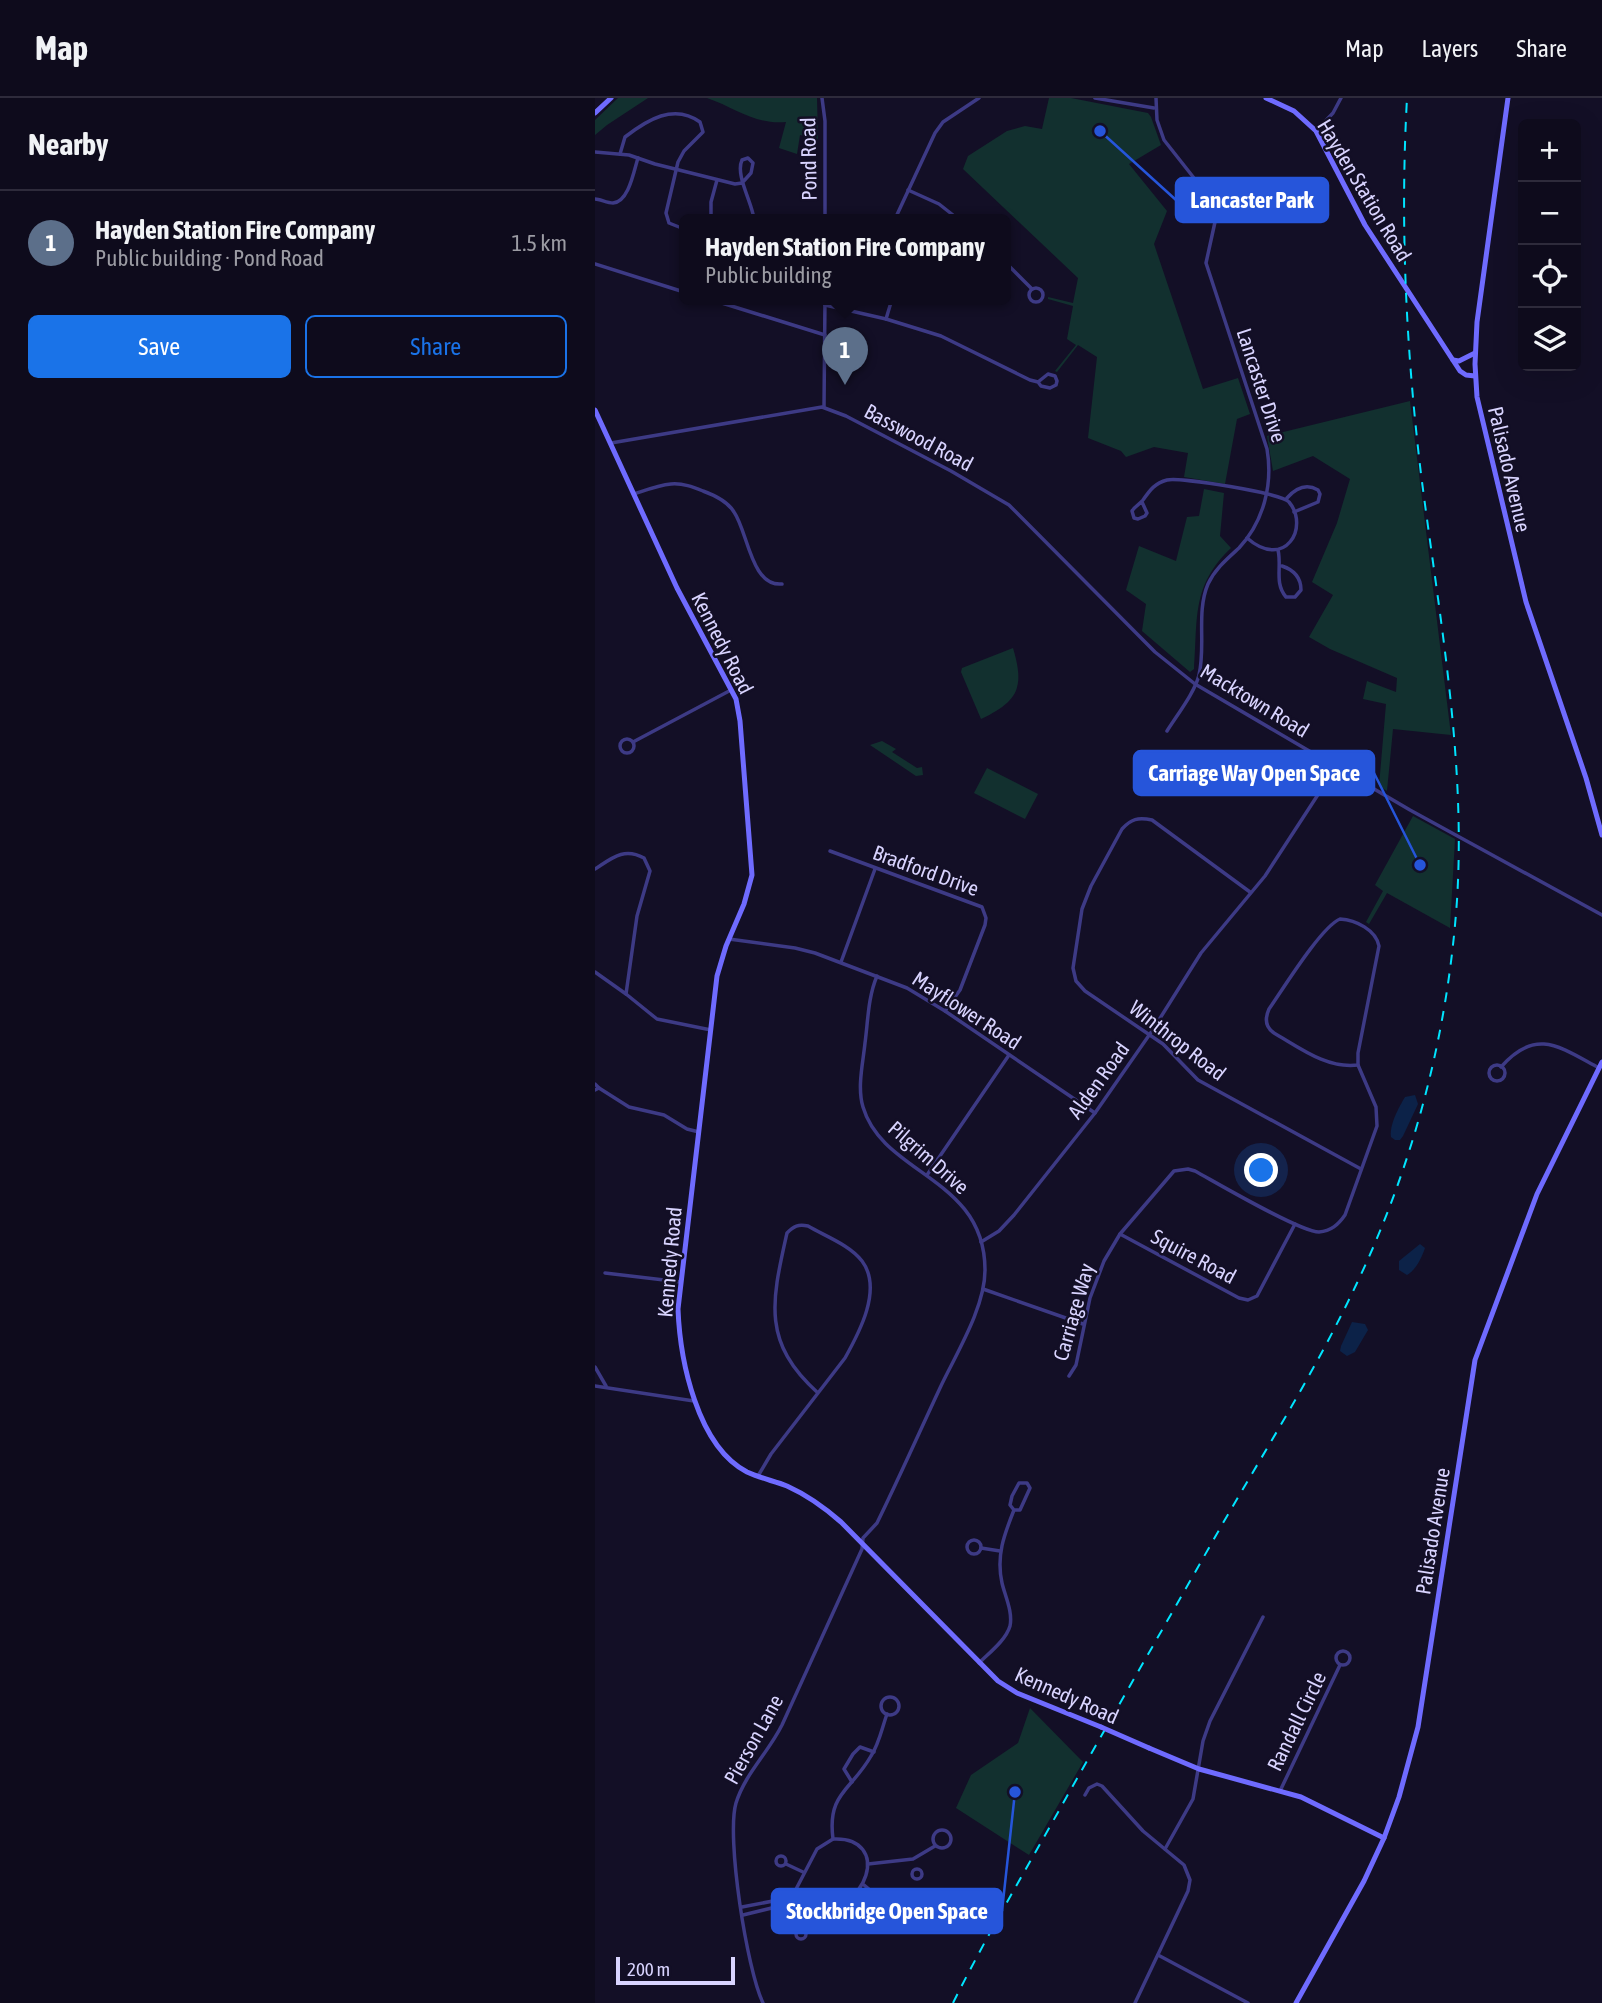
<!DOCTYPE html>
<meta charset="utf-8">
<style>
body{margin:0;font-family:"Asap Condensed",sans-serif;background:#1c1929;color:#f1f3f6}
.controls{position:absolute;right:21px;top:21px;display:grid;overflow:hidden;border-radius:10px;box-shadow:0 7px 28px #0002}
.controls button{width:63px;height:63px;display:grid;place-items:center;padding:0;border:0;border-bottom:2px solid #2e2b3b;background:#0e0b1c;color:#f1f3f6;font:35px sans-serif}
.scale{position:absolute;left:21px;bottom:18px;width:119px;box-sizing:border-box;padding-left:7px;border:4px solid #d9d4ff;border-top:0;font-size:19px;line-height:24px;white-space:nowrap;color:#d9d4ff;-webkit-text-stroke:5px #130f26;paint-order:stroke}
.you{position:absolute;left:667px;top:1073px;width:24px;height:24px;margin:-18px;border:5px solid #fff;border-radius:50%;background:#1a73e8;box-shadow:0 0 0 10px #1a73e833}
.badge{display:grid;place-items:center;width:46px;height:46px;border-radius:50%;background:#1a73e8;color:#fff;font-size:23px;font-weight:700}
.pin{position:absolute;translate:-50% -58px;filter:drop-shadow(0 2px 4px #0008)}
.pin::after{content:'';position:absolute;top:37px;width:24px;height:21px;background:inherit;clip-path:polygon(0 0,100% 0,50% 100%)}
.popup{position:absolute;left:84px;top:116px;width:332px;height:91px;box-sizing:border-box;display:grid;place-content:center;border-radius:10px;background:#0e0b1c;filter:drop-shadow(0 2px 5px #0005);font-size:23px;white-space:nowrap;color:#9b9ba3}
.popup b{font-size:26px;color:#f1f3f6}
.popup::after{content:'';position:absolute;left:50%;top:100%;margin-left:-14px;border:14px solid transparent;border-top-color:#0e0b1c}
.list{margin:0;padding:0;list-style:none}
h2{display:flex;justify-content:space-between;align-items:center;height:91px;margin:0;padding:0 28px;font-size:30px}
h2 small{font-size:23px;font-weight:400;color:#9b9ba3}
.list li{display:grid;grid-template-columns:46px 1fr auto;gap:21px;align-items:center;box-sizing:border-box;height:105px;padding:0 28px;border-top:2px solid #2e2b3b}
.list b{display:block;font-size:26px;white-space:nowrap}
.list p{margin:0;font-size:23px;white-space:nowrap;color:#9b9ba3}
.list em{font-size:23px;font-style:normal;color:#9b9ba3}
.actions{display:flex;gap:14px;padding:21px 28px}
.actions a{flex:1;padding:16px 0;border:2px solid #1a73e8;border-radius:10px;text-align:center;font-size:24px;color:#1a73e8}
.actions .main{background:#1a73e8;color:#fff}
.icon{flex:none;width:38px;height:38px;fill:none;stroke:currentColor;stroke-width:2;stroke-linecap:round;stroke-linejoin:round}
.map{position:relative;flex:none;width:1007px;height:1905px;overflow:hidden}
header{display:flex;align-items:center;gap:42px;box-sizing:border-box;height:98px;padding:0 35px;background:#0e0b1c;border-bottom:2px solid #2e2b3b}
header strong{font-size:33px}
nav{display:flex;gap:38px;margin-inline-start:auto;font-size:24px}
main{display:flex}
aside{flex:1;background:#0e0b1c}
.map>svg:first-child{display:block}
</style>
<header>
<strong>Map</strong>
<nav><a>Map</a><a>Layers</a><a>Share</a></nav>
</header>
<main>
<aside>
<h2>Nearby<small></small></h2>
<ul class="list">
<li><span class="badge" style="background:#5c6f8a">1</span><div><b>Hayden Station Fire Company</b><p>Public building · Pond Road</p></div><em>1.5 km</em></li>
</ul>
<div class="actions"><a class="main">Save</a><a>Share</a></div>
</aside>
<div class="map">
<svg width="1007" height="1905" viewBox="0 0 1007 1905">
<rect width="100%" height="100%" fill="#130f26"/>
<!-- green -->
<g fill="#12302f">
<polygon points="23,0 53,0 12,27 0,37 0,22"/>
<path d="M112 0H222L223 41 205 37 202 56 184 50 191 24C160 27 141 10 112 0Z"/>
<polygon points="454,0 476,0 553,15 556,19 566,47 534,66 572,113 559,146 608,291 643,280 655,316 642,321 630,386 589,379 593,355 559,349 531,359 526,353 493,340 502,259 483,247 462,274 460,273 481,247 472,241 478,208 453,201 453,199 478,205 483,180 368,71 373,58 412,33 430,28 447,31"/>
<polygon points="815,303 856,637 798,631 792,693 784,688 791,606 768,601 772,583 801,594 802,580 735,551 714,539 738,497 717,484 742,425 755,381 718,358 678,373 672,338"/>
<path d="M609 391 629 395 625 438 636 450C596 488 603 521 599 571L595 574 547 533 551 506 531 492 544 448 581 463 592 419 604 418Z"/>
<path d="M418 550C430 590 423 603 386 621L366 574 367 570Z"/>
<polygon points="287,643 301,651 297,654 322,670 327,669 328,677 321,678 275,647"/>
<polygon points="392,670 443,696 430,721 379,695"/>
<polygon points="818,718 860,741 855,830 792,795 774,826 771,824 788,793 780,787"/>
<polygon points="435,1610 488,1664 434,1757 361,1710 376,1677 423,1645"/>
</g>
<!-- water -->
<g fill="#0c2248">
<path d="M820 997 823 1006 808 1038 805 1042H800L796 1039C794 1027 804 1009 810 999Z"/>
<path d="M825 1146 830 1150C827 1159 821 1172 812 1177L804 1172V1163Z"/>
<polygon points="757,1224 770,1226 773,1232 760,1254 752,1258 745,1253 746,1248"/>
</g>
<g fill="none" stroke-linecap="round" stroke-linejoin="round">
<!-- street -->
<g stroke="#3d3a85" stroke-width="3.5">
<polyline points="227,0 230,23 230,121"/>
<polyline points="500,0 559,10"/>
<path d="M561 0 562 22 569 42 610 94 619 110 620 124 611 165 672 351C678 386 669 423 644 450 632 461 620 471 613 486 601 514 611 548 604 577 600 594 582 617 572 633"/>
<polyline points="721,33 738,15 746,0"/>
<path d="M0 54 34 57 60 66 140 86 147 85 156 75 158 65 153 60 147 62C140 77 157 104 159 121"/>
<path d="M25 56 30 39C52 22 79 5 105 24L108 34 89 53 83 64 71 115 74 125 89 131"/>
<polyline points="313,92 344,106 363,121"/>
<path d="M0 101C5 101 12 105 18 105 34 104 39 72 43 60"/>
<polyline points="116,121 116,104 122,82"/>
<polyline points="300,121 340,35 348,24 384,0"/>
<polyline points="411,165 437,191"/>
<polyline points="0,166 89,194"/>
<circle cx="441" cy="197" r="7"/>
<polyline points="114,201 230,237"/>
<polyline points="230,207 291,221 346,238 435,282 443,284 453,276 460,278 462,283 461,287 455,290 446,288 443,284"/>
<polyline points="291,221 297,201"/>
<polyline points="229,309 230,201"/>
<polyline points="16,345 227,309 251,318 356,373 414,407 560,554 600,586 815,712 1007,817"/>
<path d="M39 396C51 392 64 387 76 386 88 385 98 389 108 393 119 397 133 404 139 414 153 434 156 489 187 486"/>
<path d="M692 400C700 391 711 385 723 392L725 396 723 404 699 414"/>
<path d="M547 404 552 415 550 418 543 421 539 420 537 413C540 408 545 406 548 402 555 392 560 385 572 382 585 379 687 395 694 404 715 429 690 473 652 440"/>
<path d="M683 452C687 468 679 485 691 499H700L706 492C706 479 699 472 687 468"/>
<circle cx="32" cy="648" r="7"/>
<polyline points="38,644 136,592"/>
<polyline points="235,753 387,809 391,820 390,827 365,892 350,913"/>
<path d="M0 771C17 760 29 749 49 760L55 773 42 818 31 896 0 874"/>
<path d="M655 794 557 722C543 719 536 721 527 731L496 788 487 811 478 870 481 883 490 893 568 946 603 982 766 1071"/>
<path d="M745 821C761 822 781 832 784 848L763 955V967C732 971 705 950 679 935 670 929 670 920 674 911 688 891 726 829 745 821Z"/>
<polyline points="134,841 200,850 220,855 312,890 350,913 500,1015"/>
<polyline points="246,864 280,771"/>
<polyline points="31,896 62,921 116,932"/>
<circle cx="902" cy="975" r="8"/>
<path d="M906 969C941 929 965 949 1004 970"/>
<polyline points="0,986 4,990 0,992"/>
<polyline points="4,990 34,1009 69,1017 92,1031 104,1034"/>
<polyline points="332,1077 414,957"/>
<polyline points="525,1136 644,1200 653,1202 662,1198 700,1126"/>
<polyline points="386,1144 404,1133 419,1117 500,1015 557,933 606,855 670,778 741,669"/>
<polyline points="10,1175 86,1184"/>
<polyline points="388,1191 488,1226"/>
<polyline points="0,1269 11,1288"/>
<path d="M474 1278 481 1267 495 1200 509 1163 525 1136 579 1073 593 1071 600 1073C622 1085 705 1134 724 1134 736 1133 743 1127 750 1117L782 1028 781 1009 763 967"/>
<polyline points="0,1288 99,1303"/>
<path d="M163 1378 176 1356 250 1260C264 1235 288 1191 267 1163 255 1147 230 1138 213 1128 203 1126 199 1128 192 1135 177 1202 166 1244 223 1295"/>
<circle cx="379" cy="1449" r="7"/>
<polyline points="386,1450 405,1453"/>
<circle cx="748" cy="1560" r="7"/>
<path d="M384 1565C394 1555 411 1542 415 1528 418 1514 410 1498 407 1485 401 1458 409 1437 419 1412H425L435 1390 432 1385H424L417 1398 415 1407 419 1412"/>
<circle cx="295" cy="1608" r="9"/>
<polyline points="257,1684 249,1671 258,1656 265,1649 279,1654"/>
<polyline points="685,1693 745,1567"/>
<polyline points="490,1697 494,1690 502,1686 507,1688 548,1733 589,1767 595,1782 593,1793 540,1905"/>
<circle cx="347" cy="1741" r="9"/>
<path d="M238 1741C297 1738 275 1817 213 1813L203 1806 199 1795 222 1751Z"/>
<path d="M238 1741C232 1695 256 1693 276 1658 284 1646 287 1630 292 1616"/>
<polyline points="570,1751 598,1701 608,1643 615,1623 668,1519"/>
<circle cx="186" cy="1763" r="5"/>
<polyline points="191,1766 208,1774"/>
<polyline points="273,1766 318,1761 340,1748"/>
<circle cx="322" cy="1776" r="5"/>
<polyline points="147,1809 199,1799"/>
<path d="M238 1809 246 1822C259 1821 272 1810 277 1799L275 1792 269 1787"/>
<polyline points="148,1817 201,1804"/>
<circle cx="206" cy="1836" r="5"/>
<polyline points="207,1831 213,1813"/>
<polyline points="563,1857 653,1905"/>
<path d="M168 1905C152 1872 131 1739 141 1705 150 1676 173 1655 187 1627L267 1451 268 1440 282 1425C304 1380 324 1335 345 1290 361 1256 390 1210 390 1172 390 1079 288 1077 268 1009 262 989 268 965 270 945 273 923 273 899 282 878"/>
</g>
<!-- secondary -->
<g stroke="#6f6bff" stroke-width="5">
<polyline points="671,0 699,13 721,33 770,127 865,273 871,277 880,278"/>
<polyline points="913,0 882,224 880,266 882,299 931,504 991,680 1007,737"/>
<polyline points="0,15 16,0"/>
<polyline points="858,262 864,263 880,255"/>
<path d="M0 312 82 490 141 601 145 623 157 777 149 806 131 848 122 878 83 1211C85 1262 102 1348 152 1374 165 1380 179 1383 192 1388 212 1397 230 1410 246 1424L403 1583 422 1595 506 1629"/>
<polyline points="554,1650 604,1671 706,1699 789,1740"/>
<polyline points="701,1905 769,1783 789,1740 804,1699 823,1629 880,1262 942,1096 1007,964"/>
</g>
<!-- rail -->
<path stroke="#00e5ff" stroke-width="2" stroke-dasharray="10 9" stroke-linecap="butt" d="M358 1905C393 1835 433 1768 471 1700 523 1608 576 1517 628 1425 674 1346 723 1268 762 1185 819 1065 853 935 862 802 871 660 844 517 826 376 811 251 805 126 812 0"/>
<!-- secondary-bridge -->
<polyline stroke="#6f6bff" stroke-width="5" points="506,1629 554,1650"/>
</g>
<g text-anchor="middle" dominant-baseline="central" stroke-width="5" stroke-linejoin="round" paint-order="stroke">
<!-- street labels -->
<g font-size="21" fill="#d9d4ff" stroke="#130f26">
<text transform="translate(213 61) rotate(-91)">Pond Road</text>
<text transform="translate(770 92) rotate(59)">Hayden Station Road</text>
<text transform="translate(667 287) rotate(72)">Lancaster Drive</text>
<text transform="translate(324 339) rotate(28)">Basswood Road</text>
<text transform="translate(915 371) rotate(77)">Palisado Avenue</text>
<text transform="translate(128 545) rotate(63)">Kennedy Road</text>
<text transform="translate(660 602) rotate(31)">Macktown Road</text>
<text transform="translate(331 772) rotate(20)">Bradford Drive</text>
<text transform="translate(372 912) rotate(33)">Mayflower Road</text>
<text transform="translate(583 942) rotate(38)">Winthrop Road</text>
<text transform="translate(503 982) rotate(-54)">Alden Road</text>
<text transform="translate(334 1059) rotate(41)">Pilgrim Drive</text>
<text transform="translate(599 1158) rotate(28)">Squire Road</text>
<text transform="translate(74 1164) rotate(-85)">Kennedy Road</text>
<text transform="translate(478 1214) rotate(-74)">Carriage Way</text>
<text transform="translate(837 1433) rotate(-81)">Palisado Avenue</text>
<text transform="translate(472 1597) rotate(24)">Kennedy Road</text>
<text transform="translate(701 1623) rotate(-64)">Randall Circle</text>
<text transform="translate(158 1641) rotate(-61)">Pierson Lane</text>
</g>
</g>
<!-- callouts -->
<path fill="none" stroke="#2655da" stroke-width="2.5" d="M505 33L581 102M825 767L779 675M420 1694L407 1813"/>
<g fill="#2655da" stroke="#130f26" stroke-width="2.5">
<circle cx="505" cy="33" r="7"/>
<circle cx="825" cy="767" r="7"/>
<circle cx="420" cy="1694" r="7"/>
</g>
<g fill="#2655da" stroke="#2655da" stroke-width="2.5">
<rect x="581" y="80" width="152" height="44" rx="7"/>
<rect x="539" y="653" width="240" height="44" rx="7"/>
<rect x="177" y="1791" width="230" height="44" rx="7"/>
</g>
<g font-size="23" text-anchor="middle" font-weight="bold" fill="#fff">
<text x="657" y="110">Lancaster Park</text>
<text x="659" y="683">Carriage Way Open Space</text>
<text x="292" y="1821">Stockbridge Open Space</text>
</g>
</svg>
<div class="controls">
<button>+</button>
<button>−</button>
<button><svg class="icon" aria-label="locate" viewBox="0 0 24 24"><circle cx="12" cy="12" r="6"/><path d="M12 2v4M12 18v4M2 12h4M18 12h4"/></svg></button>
<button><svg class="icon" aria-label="layers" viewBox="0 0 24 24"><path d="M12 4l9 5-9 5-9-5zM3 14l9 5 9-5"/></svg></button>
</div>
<div class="scale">200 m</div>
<div class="you"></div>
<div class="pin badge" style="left:250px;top:287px;background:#5c6f8a">1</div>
<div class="popup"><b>Hayden Station Fire Company</b>Public building</div>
</div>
</main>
